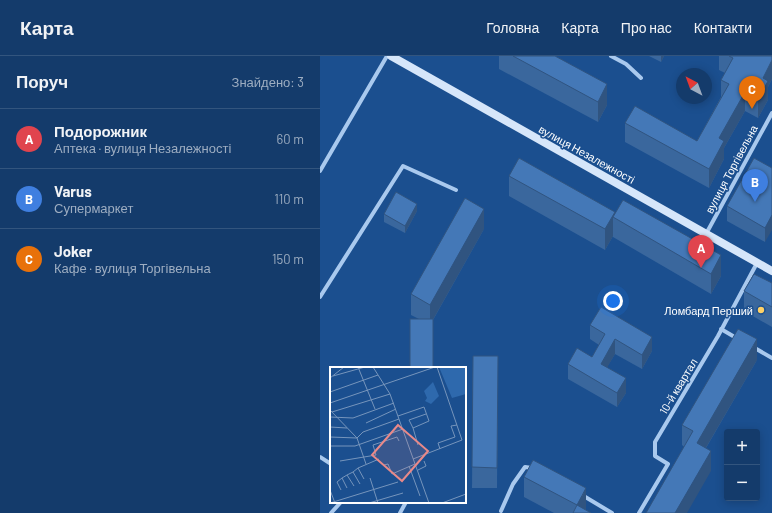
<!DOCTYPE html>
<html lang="uk">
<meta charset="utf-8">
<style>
body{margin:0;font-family:Barlow,sans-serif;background:#214673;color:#f1f3f6}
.controls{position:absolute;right:12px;bottom:12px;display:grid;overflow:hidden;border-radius:4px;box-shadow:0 2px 10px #0003}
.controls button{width:36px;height:36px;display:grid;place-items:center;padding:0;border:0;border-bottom:1px solid #33557e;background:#143b6b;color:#f1f3f6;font:20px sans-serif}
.compass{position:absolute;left:356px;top:12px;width:36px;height:36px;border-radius:50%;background:#143b6b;box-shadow:0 2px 10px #0003;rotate:319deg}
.you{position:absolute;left:293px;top:245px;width:14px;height:14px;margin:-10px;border:3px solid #fff;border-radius:50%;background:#1a73e8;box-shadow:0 0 0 6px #1a73e833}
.badge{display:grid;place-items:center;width:26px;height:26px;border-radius:50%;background:#ffd166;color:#fff;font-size:13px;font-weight:700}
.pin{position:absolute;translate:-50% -33px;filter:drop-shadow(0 1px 2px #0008)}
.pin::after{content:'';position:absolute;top:21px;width:14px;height:12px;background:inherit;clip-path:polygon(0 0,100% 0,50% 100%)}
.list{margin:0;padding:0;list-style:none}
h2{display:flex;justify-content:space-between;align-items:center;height:52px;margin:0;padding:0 16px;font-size:17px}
h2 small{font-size:13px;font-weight:400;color:#9dadc1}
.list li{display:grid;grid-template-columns:26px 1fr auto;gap:12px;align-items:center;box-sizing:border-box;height:60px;padding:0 16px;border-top:1px solid #33557e}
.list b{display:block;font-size:15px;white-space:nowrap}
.list p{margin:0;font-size:13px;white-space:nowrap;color:#9dadc1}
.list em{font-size:13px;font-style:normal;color:#9dadc1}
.map{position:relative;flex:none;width:452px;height:457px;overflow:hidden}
header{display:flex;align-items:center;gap:24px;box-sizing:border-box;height:56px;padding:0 20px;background:#143b6b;border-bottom:1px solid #33557e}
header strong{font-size:19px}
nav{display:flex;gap:22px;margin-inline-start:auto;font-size:14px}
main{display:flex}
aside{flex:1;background:#143b6b}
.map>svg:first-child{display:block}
</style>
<header>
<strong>Карта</strong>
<nav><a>Головна</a><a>Карта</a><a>Про нас</a><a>Контакти</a></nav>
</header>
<main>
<aside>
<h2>Поруч<small>Знайдено: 3</small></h2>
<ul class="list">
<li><span class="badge" style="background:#e0444e">A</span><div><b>Подорожник</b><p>Аптека · вулиця Незалежності</p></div><em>60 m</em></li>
<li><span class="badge" style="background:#3f7fe0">B</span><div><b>Varus</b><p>Супермаркет</p></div><em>110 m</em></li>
<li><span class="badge" style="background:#e8710a">C</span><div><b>Joker</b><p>Кафе · вулиця Торгівельна</p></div><em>150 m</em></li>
</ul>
</aside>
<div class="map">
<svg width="452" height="457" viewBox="0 0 452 457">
<rect width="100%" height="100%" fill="#1b4f8f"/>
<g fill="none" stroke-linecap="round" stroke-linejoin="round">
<!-- minor -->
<g stroke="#a9c9ee" stroke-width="4">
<polyline points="291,0 306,8 321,22"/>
<polyline points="0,115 67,0"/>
<polyline points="386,178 452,57"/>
<polyline points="0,241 83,110 136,134"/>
<polyline points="401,273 418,283"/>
<polyline points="433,291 452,302"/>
<polyline points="0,401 11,408"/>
<polyline points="262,439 292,457"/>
<polyline points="181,455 193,428 205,411 212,412"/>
<polyline points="11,457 21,446"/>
<polyline points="80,457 86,446"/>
<polyline points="319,457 348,408 335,400 335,386 398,280 437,207"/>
</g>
<!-- secondary -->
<polyline stroke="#d6e6fa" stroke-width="8" points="71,0 452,215"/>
</g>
<!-- wall -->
<g fill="#3a679d">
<polygon points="179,0 235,0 287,49 278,66 179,13"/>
<polygon points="329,0 344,0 341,6"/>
<polygon points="399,0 452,0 452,23 448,31 448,44 438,62 425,55 404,92 404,103 389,132 305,86 305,67 377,85 401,41 401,24 405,17 399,14"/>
<polygon points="452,112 445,186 407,165 407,150"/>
<polygon points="189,120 295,157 401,220 391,238 293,181 293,180 285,194 189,140"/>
<polygon points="97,155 85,177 64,166 64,158"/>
<polygon points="164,173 113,264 99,263 91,259 91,238"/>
<polygon points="452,227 452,271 424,255 424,235"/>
<polygon points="270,269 332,295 322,313 295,298 287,311 306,337 297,351 248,323 248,308 272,301 279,289 270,283"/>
<polygon points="153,300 178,300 177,432 152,432"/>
<polygon points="437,304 386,392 391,415 362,389 362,369"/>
<polygon points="204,421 266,453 266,454 271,457 234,457 204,441"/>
</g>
<!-- shaded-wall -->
<g fill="#305480">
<polygon points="341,0 344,0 341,6"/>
<polygon points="452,4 452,23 448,31 448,44 438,62 438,43 443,22"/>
<polygon points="287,28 287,49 278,66 278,46"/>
<polygon points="425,36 425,55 404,92 404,103 389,132 389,113 399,82"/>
<polygon points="97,148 97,155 85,177 85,170"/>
<polygon points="164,153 164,173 110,269 110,249"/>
<polygon points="295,156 295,162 293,161 293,180 285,194 285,173"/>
<polygon points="452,159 452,174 445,186 445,172"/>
<polygon points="401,199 401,220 391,238 391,218"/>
<polygon points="332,281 332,295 322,313 322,299"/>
<polygon points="295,283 295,298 281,322 281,308"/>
<polygon points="437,283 437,304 377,407 377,387"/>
<polygon points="306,322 306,337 297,351 297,337"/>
<polygon points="391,395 391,415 367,457 355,457"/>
<polygon points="266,432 266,453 264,457 257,449"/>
</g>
<!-- building -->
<g fill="#4478b7" stroke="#305480">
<polygon points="193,0 235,0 287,28 278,46"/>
<polygon points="409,0 452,0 452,4 443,22 448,25 438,43 425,36 399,82 404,85 389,113 305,67 315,50 377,85 409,28 401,24 413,2"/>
<polygon points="199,102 295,156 285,173 189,120"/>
<polygon points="434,102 452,112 452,159 445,172 407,150"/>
<polygon points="76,136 97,148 85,170 64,158"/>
<polygon points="145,142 164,153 110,249 91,238"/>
<polygon points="303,144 401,199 391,218 293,161"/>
<polygon points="434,218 452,227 452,251 424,235"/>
<polygon points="281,251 332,281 322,299 295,283 281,308 306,322 297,337 248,308 257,292 272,301 285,278 270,269"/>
<rect x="90" y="263" width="23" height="49"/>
<polygon points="418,273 437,283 377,387 391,395 355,457 326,457 373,375 362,369"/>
<polygon points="153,300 178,300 177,412 152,411"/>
<polygon points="213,404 266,432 257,449 204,421"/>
<polygon points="257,449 271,457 253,457"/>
</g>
<!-- markers -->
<circle fill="#ffd166" stroke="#1b4f8f" stroke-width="1.5" cx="441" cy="254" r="4"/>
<g text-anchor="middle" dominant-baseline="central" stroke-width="3" stroke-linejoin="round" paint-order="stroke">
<!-- street labels -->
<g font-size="11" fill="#fff" stroke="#1b4f8f">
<text transform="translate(267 98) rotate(29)">вулиця Незалежності</text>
<text transform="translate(411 113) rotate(-62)">вулиця Торгівельна</text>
<text transform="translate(358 330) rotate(-59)">10-й квартал</text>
</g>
<!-- poi labels -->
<g font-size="11" fill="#fff" stroke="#1b4f8f" text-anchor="end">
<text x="433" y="254">Ломбард Перший</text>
</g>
</g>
<!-- overview -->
<g transform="translate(10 311)">
<rect width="136" height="136" fill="#1b4f8f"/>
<path d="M109 0H136V27L122 31ZM103 15 109 29 101 37 95 34 97 31 94 24Z" fill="#2e69ad"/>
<path fill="none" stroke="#7695bc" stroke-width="1" d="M28 0 45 42M43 0 60 27 99 136M3 9 35 0M0 11 14 0M0 25 48 8M0 36 105 0M0 43 27 71 36 97M2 45 60 27M68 49 94 40 99 54 83 61 88 78M0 50 23 51 64 36M36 56 66 42M0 60 17 61M83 61 79 53 96 47M0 70 27 71 33 65 69 52M0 79H25L73 62M110 82 108 76 125 70 121 59 127 58M83 92 132 73 107 0M10 94 46 88 43 78 67 70 69 74M54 98 58 97 62 107 85 97M79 99 90 129M28 101 49 92M88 103 96 99 94 94M23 105 28 101 34 112M17 108 23 105 30 117M12 111 17 108 24 119M40 111 48 136M0 123 5 136M11 123 7 115 12 111 17 121M0 136 68 115M39 136 73 126M112 136 136 127"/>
<path fill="#e88989" fill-opacity="0.15" stroke="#e88989" stroke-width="2" d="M68 58 98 84 72 114 42 88Z"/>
<rect width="136" height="136" fill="none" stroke="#fff" stroke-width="2"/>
</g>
</svg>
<div class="controls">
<button>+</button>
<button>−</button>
</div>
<svg class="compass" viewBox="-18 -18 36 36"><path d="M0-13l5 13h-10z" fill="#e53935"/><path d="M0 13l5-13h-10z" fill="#9dadc1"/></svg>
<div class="you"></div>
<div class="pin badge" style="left:381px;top:212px;background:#e0444e">A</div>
<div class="pin badge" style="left:435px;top:146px;background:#3f7fe0">B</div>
<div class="pin badge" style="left:432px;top:53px;background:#e8710a">C</div>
</div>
</main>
